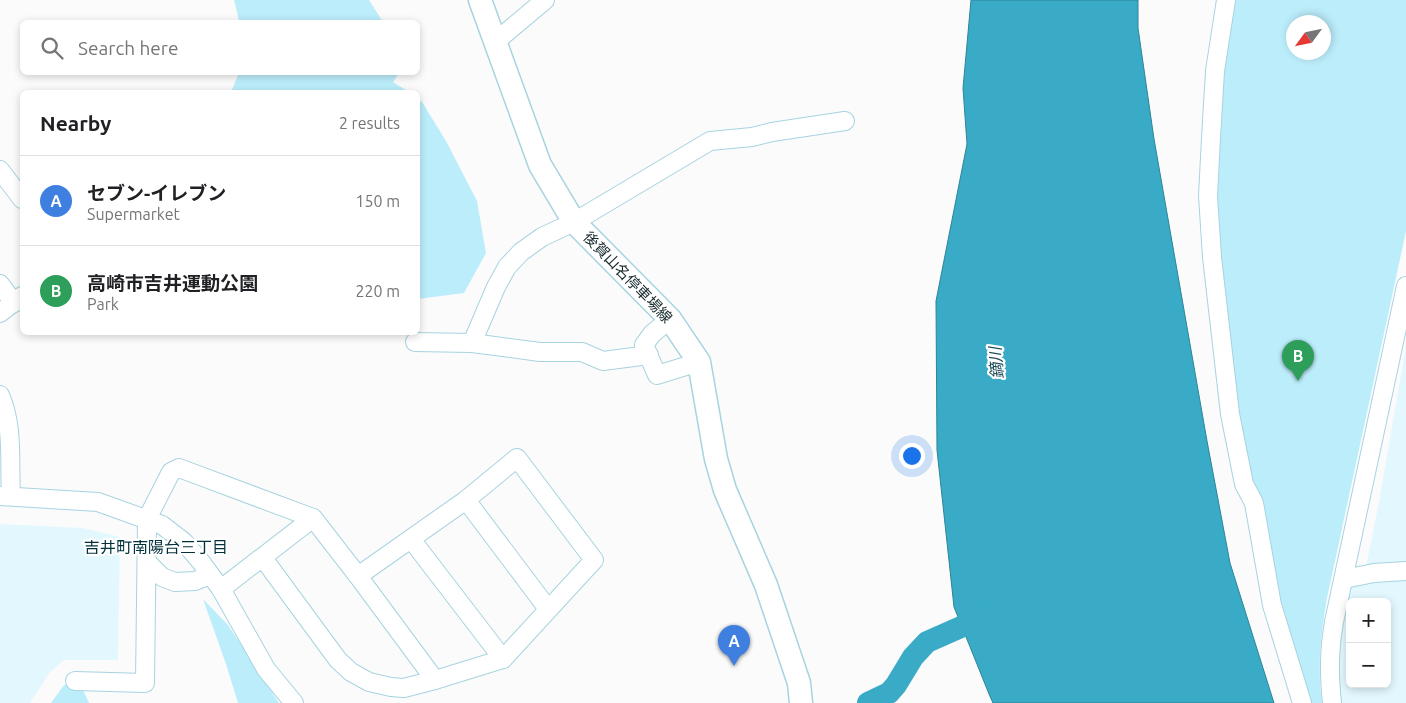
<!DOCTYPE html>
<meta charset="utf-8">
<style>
body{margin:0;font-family:Ubuntu,"Noto Sans JP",sans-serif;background:#f6f6f6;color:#202124}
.controls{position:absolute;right:15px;bottom:15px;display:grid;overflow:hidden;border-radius:8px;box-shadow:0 2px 8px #0003}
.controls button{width:45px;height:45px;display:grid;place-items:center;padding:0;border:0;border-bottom:1px solid #e0e0e0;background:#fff;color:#202124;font:25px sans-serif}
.compass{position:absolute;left:1286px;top:15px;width:45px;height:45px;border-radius:50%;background:#fff;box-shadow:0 2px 8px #0003;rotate:237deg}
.you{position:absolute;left:911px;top:455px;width:18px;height:18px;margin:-12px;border:4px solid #fff;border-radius:50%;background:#1a73e8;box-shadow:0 0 0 8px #1a73e833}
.badge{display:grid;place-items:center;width:32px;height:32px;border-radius:50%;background:#0b8043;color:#fff;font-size:16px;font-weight:700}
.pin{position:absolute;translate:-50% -41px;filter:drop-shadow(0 1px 2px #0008)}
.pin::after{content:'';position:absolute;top:26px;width:18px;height:15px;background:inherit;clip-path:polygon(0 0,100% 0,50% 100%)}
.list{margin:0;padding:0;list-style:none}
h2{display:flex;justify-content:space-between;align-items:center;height:65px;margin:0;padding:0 20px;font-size:21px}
h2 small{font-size:16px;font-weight:400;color:#757577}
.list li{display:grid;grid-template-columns:32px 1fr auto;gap:15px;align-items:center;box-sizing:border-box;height:90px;padding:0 20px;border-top:1px solid #e0e0e0}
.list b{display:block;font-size:19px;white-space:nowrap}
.list p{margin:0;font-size:16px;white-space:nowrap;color:#757577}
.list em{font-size:16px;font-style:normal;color:#757577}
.icon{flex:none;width:28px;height:28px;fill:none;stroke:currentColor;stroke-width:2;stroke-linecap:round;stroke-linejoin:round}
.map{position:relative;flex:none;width:1406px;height:703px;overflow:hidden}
.search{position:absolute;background:#fff;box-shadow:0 2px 8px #0003;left:20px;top:20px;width:400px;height:55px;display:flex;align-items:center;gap:12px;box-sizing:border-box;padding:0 18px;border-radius:8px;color:#757577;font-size:19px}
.panel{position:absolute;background:#fff;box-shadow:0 2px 8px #0003;left:20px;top:90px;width:400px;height:245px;border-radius:8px}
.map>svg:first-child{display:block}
</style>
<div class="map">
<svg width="1406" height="703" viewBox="0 0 1406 703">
<rect width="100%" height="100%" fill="#fbfbfb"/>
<!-- built -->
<g fill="#e3f8fe" fill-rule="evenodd">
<polygon points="1406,346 1406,568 1365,572 1379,502"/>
<polygon points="0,524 83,528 120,537 118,660 64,660 50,672 30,703 0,703"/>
<path d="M1406 574V703H1339L1337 642 1349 582ZM1350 602H1387V684H1350Z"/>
</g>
<!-- green -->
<g fill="#bcedfb" fill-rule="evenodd">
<polygon points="234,0 369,0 383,22 239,22 238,16"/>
<path d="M1222 0H1406V231L1327 598C1321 634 1317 666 1322 703H1299L1280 647 1206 258ZM1294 22H1324V52H1294Z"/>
<polygon points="239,73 399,73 393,82 409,92 231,92"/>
<polygon points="418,99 422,102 446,141 477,201 486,253 464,293 418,299"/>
<polygon points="203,599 228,625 279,703 238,703 226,664"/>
<polygon points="64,685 82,688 89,703 51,703"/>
</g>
<!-- water -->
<polygon fill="#39abc6" stroke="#2e8498" points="971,0 1138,0 1138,28 1154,139 1207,441 1230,563 1274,703 993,703 989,694 954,607 937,450 936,301 967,144 963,88"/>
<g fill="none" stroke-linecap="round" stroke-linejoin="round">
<!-- river -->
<polyline stroke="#39abc6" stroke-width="22" points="868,703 889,693 896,685 913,657 927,642 961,627 987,611"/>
<!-- minor casing -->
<g stroke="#a7d3e0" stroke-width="20">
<g id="minor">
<polyline points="1226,0 1215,71 1211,138 1208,196 1212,257 1230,414 1244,484 1254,503 1272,605 1302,703"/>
<polyline points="495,42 545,0"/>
<polyline points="0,170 22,199"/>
<polyline points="0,284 14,303"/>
<polyline points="0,313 22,296"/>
<polyline points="670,319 652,334 644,345 657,375 699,362"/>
<polyline points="415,342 472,343 540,352 582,352 603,361 649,355"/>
<polyline points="472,343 496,287 507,267 521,252 542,237 574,222 710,141 752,137 772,132 845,121"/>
<path d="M0 395C14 427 9 462 11 496"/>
<polyline points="0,496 98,502 162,525 184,542 201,562 221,589 266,669 294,703"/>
<polyline points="466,500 548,609"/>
<polyline points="411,539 503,659"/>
<polyline points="263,558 338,660 351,672 369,682 391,687 404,688 435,680 503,659 594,560 517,458 466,500 358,576"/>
<polyline points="147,562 162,577 175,582 195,581 210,575"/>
<polyline points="1344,579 1374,573 1406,571"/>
<polyline points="221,589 313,518"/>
<polyline points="75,681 145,683 147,519 171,472 179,468 313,518 358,576 435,680"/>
<path d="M1332 703C1329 673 1329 651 1334 622L1406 286"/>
</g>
</g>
<!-- major casing -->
<g stroke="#a7d3e0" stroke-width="25">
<polyline id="major" points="480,0 540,165 574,222 670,319 699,362 716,459 725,490 766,585 799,683 801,703"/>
</g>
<!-- minor -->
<use href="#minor" stroke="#fff" stroke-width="18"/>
<!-- major -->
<use href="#major" stroke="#fff" stroke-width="22"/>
</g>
<g text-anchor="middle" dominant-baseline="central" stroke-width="4.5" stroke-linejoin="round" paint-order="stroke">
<!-- street labels -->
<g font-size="15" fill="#16282d" stroke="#fff">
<text transform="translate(628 277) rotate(46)">後賀山名停車場線</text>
</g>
<!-- water labels -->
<g font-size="16" font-style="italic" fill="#1b4b57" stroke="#fff">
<text transform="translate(996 363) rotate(-95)">鏑川</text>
</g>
<!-- neighbourhood labels -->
<g font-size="16" fill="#03313b" stroke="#fff">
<text x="156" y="547">吉井町南陽台三丁目</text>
</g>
</g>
</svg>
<div class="controls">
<button>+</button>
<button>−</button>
</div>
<svg class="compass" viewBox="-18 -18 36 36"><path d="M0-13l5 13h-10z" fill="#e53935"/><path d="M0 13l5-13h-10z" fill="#757577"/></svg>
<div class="you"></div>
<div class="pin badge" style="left:734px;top:666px;background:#3f7fe0">A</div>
<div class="pin badge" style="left:1298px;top:381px;background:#2e9e5b">B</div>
<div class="search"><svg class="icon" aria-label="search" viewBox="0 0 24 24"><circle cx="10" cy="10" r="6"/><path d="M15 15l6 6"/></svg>Search here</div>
<section class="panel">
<h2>Nearby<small>2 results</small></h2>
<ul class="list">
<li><span class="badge" style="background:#3f7fe0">A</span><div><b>セブン-イレブン</b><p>Supermarket</p></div><em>150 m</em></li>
<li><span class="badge" style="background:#2e9e5b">B</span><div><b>高崎市吉井運動公園</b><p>Park</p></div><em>220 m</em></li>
</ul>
</section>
</div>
